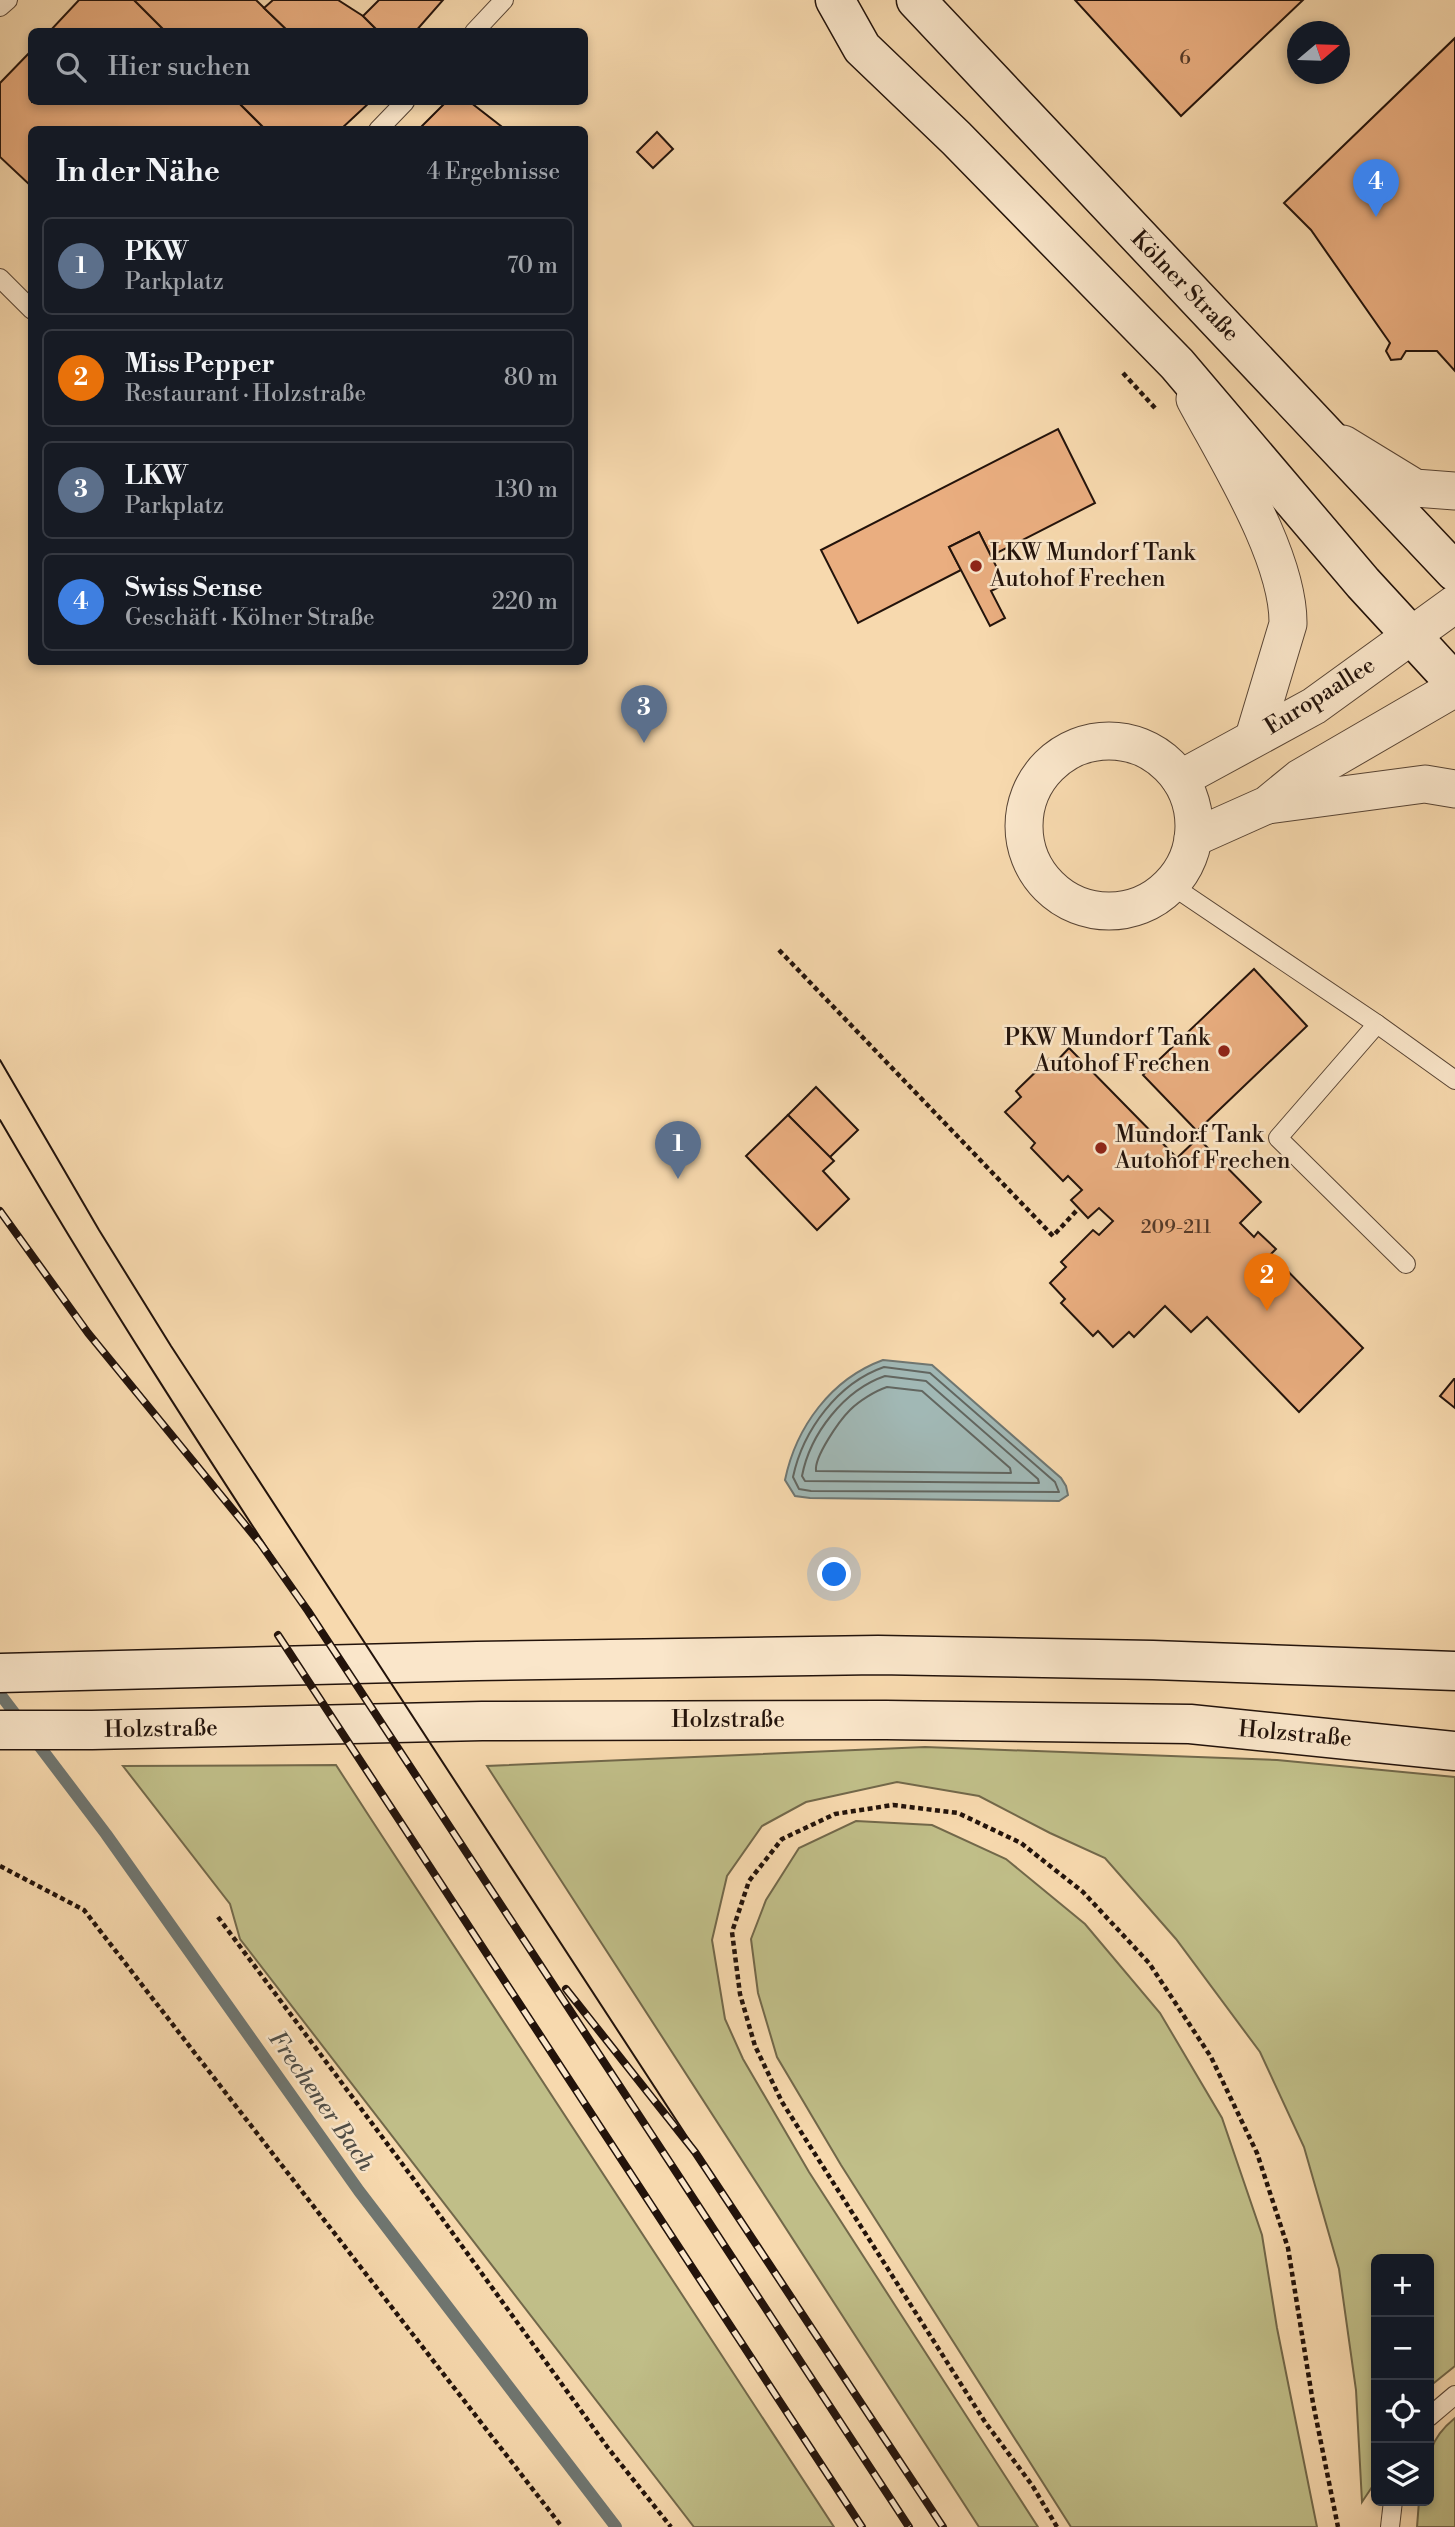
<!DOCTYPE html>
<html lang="de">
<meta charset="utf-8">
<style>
body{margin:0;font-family:"Libre Bodoni",serif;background:#242831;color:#f1f3f6}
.controls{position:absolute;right:21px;bottom:21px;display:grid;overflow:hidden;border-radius:10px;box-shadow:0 4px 10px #0003}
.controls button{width:63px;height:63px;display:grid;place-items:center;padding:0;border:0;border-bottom:2px solid #363941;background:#171b24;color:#f1f3f6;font:35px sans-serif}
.compass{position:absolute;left:1287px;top:21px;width:63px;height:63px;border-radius:50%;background:#171b24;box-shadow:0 4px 10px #0003;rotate:71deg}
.you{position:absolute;left:835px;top:1575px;width:24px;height:24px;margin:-18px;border:5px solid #fff;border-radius:50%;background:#1a73e8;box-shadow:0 0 0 10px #1a73e833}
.badge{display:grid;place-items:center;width:46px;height:46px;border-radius:50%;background:#d93025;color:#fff;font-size:23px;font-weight:700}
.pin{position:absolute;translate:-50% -58px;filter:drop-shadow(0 2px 4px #0008)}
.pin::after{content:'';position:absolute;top:37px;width:24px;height:21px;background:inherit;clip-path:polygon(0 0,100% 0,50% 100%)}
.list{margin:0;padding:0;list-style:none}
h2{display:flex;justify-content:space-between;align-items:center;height:91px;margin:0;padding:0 28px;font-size:30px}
h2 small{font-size:23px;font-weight:400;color:#9ea1a6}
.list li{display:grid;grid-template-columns:46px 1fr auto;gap:21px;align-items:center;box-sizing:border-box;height:98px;margin:0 14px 14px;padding:0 14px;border:2px solid #363941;border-radius:10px}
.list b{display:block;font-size:26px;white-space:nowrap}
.list p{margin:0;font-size:23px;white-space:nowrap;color:#9ea1a6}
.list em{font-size:23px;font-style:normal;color:#9ea1a6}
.icon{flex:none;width:38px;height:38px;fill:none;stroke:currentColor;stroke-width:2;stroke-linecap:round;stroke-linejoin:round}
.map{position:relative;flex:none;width:1455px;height:2527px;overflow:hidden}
.search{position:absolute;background:#171b24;box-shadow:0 4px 10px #0003;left:28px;top:28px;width:560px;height:77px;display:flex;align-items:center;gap:18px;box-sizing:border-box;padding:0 24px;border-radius:10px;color:#9ea1a6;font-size:26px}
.panel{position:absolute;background:#171b24;box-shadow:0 4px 10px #0003;left:28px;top:126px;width:560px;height:539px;border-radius:10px}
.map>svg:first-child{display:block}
</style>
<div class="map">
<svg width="1455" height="2527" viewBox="0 0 1455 2527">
<rect width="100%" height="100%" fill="#f7d9ae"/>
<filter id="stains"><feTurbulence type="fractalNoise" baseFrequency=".00286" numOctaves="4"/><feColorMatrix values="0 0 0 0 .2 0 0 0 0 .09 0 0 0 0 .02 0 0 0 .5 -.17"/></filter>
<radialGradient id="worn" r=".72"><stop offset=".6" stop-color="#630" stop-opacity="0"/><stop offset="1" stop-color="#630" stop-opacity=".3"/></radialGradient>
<!-- green -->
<g fill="#c0be88" stroke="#72684a" stroke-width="2">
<polygon points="925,1747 1277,1760 1455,1777 1455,2366 1429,2387 1429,2259 1376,2259 1376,2481 1362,2502 1356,2390 1339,2269 1304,2147 1260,2052 1176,1939 1105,1858 1050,1833 979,1796 897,1782 806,1802 762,1826 727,1876 712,1940 725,2019 743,2059 809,2172 1038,2527 979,2527 487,1766"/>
<polygon points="336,1765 369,1816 834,2527 694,2527 240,1939 230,1904 123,1766"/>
<polygon points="856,1821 932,1825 1006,1859 1085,1924 1160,2013 1222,2118 1262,2235 1277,2328 1317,2527 1071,2527 841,2165 777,2057 758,1993 751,1939 766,1900 799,1848"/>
<path d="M1455 2418V2527H1417L1419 2501H1429C1429 2463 1423 2444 1455 2418Z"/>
</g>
<!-- water -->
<path fill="#a1b8b5" stroke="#6f7671" stroke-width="2" d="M883 1360 932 1365 1061 1478 1066 1486 1068 1495 1059 1501 810 1498 795 1496 785 1480C796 1427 831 1379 883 1360Z"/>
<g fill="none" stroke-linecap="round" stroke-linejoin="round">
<!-- shore -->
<g stroke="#626660" stroke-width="2">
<path d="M884 1367 930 1373 1055 1482 1059 1492 811 1491 799 1489 793 1477C803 1430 838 1383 884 1367Z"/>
<path d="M885 1376 926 1381 1038 1479 1039 1483 805 1481 802 1476C810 1434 844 1390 885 1376Z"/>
<path d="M887 1387 922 1391 1010 1468 1011 1473 816 1471C814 1457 839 1421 850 1410 859 1401 875 1391 887 1387Z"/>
</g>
<!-- stream -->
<polyline stroke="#6f7671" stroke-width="12" points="0,1694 106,1834 359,2191 616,2527"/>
</g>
<!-- building -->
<g fill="#eaae80" stroke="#23130b" stroke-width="2">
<polygon points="79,0 134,0 166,32 49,32"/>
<polygon points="134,0 256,0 289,32 166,32"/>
<polygon points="273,0 338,0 363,16 379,32 289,32 264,8"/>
<polygon points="379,0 443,0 415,32 379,32 363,16"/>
<polygon points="1075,0 1303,0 1181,116"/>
<polygon points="1455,38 1455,371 1437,351 1406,351 1401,359 1391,360 1386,351 1390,343 1311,230 1284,203"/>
<polygon points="32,50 32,102 238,102 266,130 32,130 32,187 0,157 0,83"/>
<polygon points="238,102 370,102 340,130 266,130"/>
<polygon points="446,102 470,102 506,130 418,130"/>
<polygon points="657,132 673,149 653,168 637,152"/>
<polygon points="1058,429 1095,503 991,556 979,532 949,547 961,570 858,623 821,550"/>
<polygon points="979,532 1005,584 991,591 1005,618 990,626 949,547"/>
<polygon points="1254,969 1307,1026 1197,1131 1143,1075"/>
<polygon points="1069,1048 1177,1158 1198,1138 1261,1202 1240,1223 1254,1237 1258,1232 1276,1249 1271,1254 1363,1348 1299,1412 1207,1317 1191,1332 1165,1306 1134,1337 1129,1332 1113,1347 1098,1331 1093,1336 1061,1303 1065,1299 1050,1283 1066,1267 1061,1262 1093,1230 1099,1235 1113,1221 1099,1208 1088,1218 1071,1200 1082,1190 1068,1176 1063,1181 1031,1148 1035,1143 1005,1112 1021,1097 1016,1091 1049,1059 1054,1064"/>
<polygon points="816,1087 858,1130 829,1158 788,1115"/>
<polygon points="788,1115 834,1161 823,1171 849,1199 817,1230 746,1156"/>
<polygon points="1454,1379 1455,1379 1455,1408 1440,1396"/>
</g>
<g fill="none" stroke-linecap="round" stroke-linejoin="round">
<!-- lane casing -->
<g stroke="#584434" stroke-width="20">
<g id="lane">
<polyline points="0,7 8,0"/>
<polyline points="474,32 504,0"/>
<polyline points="378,130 405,102"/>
<polyline points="0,278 32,310"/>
<polyline points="1171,885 1377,1024 1455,1080"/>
<polyline points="1377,1024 1278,1138 1406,1264"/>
<polyline points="1429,2417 1455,2395"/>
<polyline points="1390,2527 1393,2501"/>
</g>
</g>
<!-- street casing -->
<g stroke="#584434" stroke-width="39">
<g id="street">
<path d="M1195 399C1227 459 1289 557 1288 624L1254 737"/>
<polyline points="1343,444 1415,488 1455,491"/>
<circle cx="1109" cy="826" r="85"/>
<polyline points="1180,779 1314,706 1455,604"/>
<polyline points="1268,805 1425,784 1455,789"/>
<polyline points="1193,838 1267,805 1300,778 1455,688"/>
</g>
</g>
<!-- secondary casing -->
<g stroke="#23130b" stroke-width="41">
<g id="secondary">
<polyline points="835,0 862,48 956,138 1177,364 1363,583 1455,683"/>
<polyline points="916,0 1455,572"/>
<polyline points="0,1673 477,1661 878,1655 1153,1660 1455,1671"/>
<polyline points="0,1730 92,1730 482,1721 886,1720 1190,1724 1455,1751"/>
</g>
</g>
<!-- path -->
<g stroke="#23130b" stroke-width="4.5" stroke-dasharray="5 3.5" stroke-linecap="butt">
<polyline points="1123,373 1155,408"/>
<polyline points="779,950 1053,1236 1079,1208"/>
<polyline points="0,1866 84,1910 562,2527"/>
<polyline points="218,1917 415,2181 608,2448 671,2527"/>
<polyline points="1057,2527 1032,2485 985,2422 782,2102 755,2046 740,1994 732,1932 749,1881 782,1839 835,1814 893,1805 958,1813 1021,1843 1083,1892 1149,1963 1211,2057 1257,2153 1288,2248 1313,2403 1338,2527"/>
</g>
<!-- lane -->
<use href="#lane" stroke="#fae6ca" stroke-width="18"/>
<!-- street -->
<use href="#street" stroke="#fae6ca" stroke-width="37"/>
<!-- secondary -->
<use href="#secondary" stroke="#fae6ca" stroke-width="38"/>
<!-- tram -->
<g stroke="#23130b" stroke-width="2">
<polyline points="0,1060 99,1230 171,1346 744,2224"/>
<path d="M0 1120C97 1287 202 1449 308 1611"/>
</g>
<!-- rail casing -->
<g stroke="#23130b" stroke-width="8">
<g id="rail">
<polyline points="0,1211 88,1333 260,1543 308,1611 909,2527"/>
<polyline points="278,1635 862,2527"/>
<polyline points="566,1989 695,2152 943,2527"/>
</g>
</g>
<!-- rail -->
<use href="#rail" stroke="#fae6ca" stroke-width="5" stroke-dasharray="16" stroke-linecap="butt"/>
</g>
<!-- markers -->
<g fill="#8f2418" stroke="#fae6ca" stroke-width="2.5">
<circle cx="976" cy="566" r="7"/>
<circle cx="1224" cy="1051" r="7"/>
<circle cx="1101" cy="1148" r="7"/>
</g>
<g text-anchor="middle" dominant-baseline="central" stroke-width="5" stroke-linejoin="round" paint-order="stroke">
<!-- number labels -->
<g font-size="19" fill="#553a28">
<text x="1185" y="58">6</text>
<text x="1176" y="1227">209-211</text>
</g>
<!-- street labels -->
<g font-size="23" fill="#23130b" stroke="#fae6ca">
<text transform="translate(1185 286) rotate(46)">Kölner Straße</text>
<text transform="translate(1320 696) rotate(-32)">Europaallee</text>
<text x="728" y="1720">Holzstraße</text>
<text transform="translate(161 1729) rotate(-1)">Holzstraße</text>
<text transform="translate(1295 1734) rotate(5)">Holzstraße</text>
</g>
<!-- poi labels -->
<g font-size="23" fill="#23130b" stroke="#fae6ca" text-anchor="start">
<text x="990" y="553">LKW Mundorf Tank<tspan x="990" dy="26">Autohof Frechen</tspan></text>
<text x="1210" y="1038" text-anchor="end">PKW Mundorf Tank<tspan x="1210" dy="26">Autohof Frechen</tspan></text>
<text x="1115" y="1135">Mundorf Tank<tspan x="1115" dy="26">Autohof Frechen</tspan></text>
</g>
<!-- water labels -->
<g font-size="24" font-style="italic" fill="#4f4d46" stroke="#fae6ca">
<text transform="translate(321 2101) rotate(55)">Frechener Bach</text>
</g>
</g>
<rect width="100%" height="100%" filter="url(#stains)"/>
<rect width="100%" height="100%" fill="url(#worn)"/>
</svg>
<div class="controls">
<button>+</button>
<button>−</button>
<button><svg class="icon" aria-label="locate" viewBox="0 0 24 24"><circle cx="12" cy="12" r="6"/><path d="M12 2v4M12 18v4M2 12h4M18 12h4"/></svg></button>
<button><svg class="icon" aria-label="layers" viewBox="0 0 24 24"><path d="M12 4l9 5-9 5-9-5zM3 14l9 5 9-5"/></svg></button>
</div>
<svg class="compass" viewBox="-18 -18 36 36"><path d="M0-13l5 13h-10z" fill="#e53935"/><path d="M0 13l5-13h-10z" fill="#9ea1a6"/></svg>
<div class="you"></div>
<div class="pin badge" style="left:678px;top:1179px;background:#5c6f8a">1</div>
<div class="pin badge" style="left:1267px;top:1311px;background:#e8710a">2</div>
<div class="pin badge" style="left:644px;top:743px;background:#5c6f8a">3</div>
<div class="pin badge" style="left:1376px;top:217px;background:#3f7fe0">4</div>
<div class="search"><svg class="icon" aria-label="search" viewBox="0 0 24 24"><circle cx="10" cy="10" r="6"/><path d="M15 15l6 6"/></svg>Hier suchen</div>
<section class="panel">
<h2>In der Nähe<small>4 Ergebnisse</small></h2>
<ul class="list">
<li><span class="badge" style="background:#5c6f8a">1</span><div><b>PKW</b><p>Parkplatz</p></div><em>70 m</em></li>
<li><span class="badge" style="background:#e8710a">2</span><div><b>Miss Pepper</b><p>Restaurant · Holzstraße</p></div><em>80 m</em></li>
<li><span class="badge" style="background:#5c6f8a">3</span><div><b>LKW</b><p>Parkplatz</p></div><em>130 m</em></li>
<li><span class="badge" style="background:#3f7fe0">4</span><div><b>Swiss Sense</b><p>Geschäft · Kölner Straße</p></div><em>220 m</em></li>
</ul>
</section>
</div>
